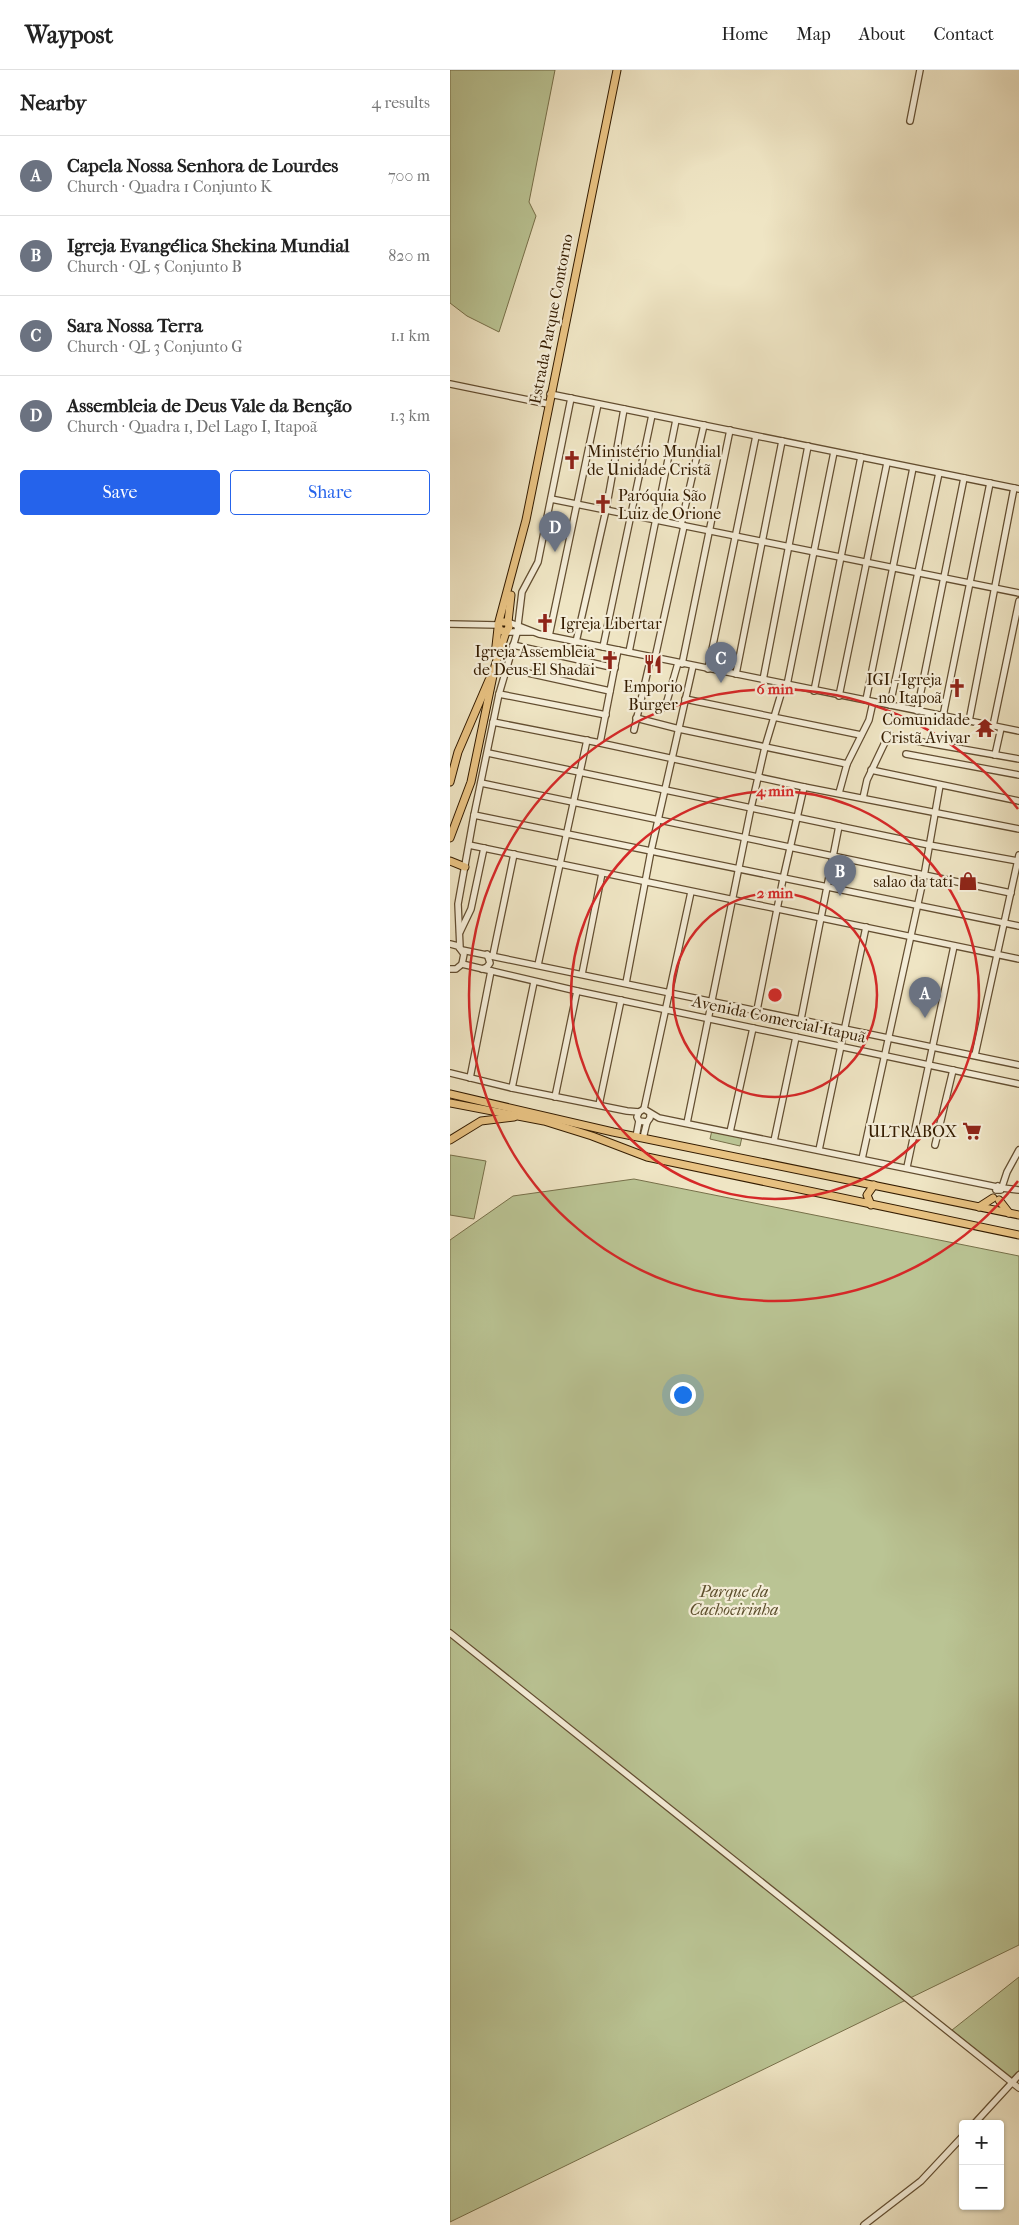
<!DOCTYPE html>
<meta charset="utf-8">
<style>
body{margin:0;font-family:"IM FELL French Canon",serif;background:#f2f2f2;color:#222}
.controls{position:absolute;right:15px;bottom:15px;display:grid;overflow:hidden;border-radius:5px;box-shadow:0 1px 4px #0004}
.controls button{width:45px;height:45px;display:grid;place-items:center;padding:0;border:0;border-bottom:1px solid #e0e0e0;background:#fff;color:#222;font:25px sans-serif}
.you{position:absolute;left:232px;top:1324px;width:18px;height:18px;margin:-12px;border:4px solid #fff;border-radius:50%;background:#1a73e8;box-shadow:0 0 0 8px #1a73e833}
.badge{display:grid;place-items:center;width:32px;height:32px;border-radius:50%;background:#2563eb;color:#fff;font-size:16px;font-weight:700}
.pin{position:absolute;translate:-50% -41px;filter:drop-shadow(0 1px 2px #0008)}
.pin::after{content:'';position:absolute;top:26px;width:18px;height:15px;background:inherit;clip-path:polygon(0 0,100% 0,50% 100%)}
.list{margin:0;padding:0;list-style:none}
h2{display:flex;justify-content:space-between;align-items:center;height:65px;margin:0;padding:0 20px;font-size:21px}
h2 small{font-size:16px;font-weight:400;color:#767676}
.list li{display:grid;grid-template-columns:32px 1fr auto;gap:15px;align-items:center;box-sizing:border-box;height:80px;padding:0 20px;border-top:1px solid #e0e0e0}
.list b{display:block;font-size:19px;white-space:nowrap}
.list p{margin:0;font-size:16px;white-space:nowrap;color:#767676}
.list em{font-size:16px;font-style:normal;color:#767676}
.actions{display:flex;gap:10px;padding:15px 20px}
.actions a{flex:1;padding:11px 0;border:1px solid #2563eb;border-radius:5px;text-align:center;font-size:18px;color:#2563eb}
.actions .main{background:#2563eb;color:#fff}
.map{position:relative;flex:none;width:569px;height:2155px;overflow:hidden}
header{display:flex;align-items:center;gap:30px;box-sizing:border-box;height:70px;padding:0 25px;background:#fff;border-bottom:1px solid #e0e0e0}
header strong{font-size:24px}
nav{display:flex;gap:28px;margin-inline-start:auto;font-size:18px}
main{display:flex}
aside{flex:1;background:#fff}
.map>svg:first-child{display:block}
</style>
<header>
<strong>Waypost</strong>
<nav><a>Home</a><a>Map</a><a>About</a><a>Contact</a></nav>
</header>
<main>
<aside>
<h2>Nearby<small>4 results</small></h2>
<ul class="list">
<li><span class="badge" style="background:#6b7280">A</span><div><b>Capela Nossa Senhora de Lourdes</b><p>Church · Quadra 1 Conjunto K</p></div><em>700 m</em></li>
<li><span class="badge" style="background:#6b7280">B</span><div><b>Igreja Evangélica Shekina Mundial</b><p>Church · QL 5 Conjunto B</p></div><em>820 m</em></li>
<li><span class="badge" style="background:#6b7280">C</span><div><b>Sara Nossa Terra</b><p>Church · QL 3 Conjunto G</p></div><em>1.1 km</em></li>
<li><span class="badge" style="background:#6b7280">D</span><div><b>Assembleia de Deus Vale da Benção</b><p>Church · Quadra 1, Del Lago I, Itapoã</p></div><em>1.3 km</em></li>
</ul>
<div class="actions"><a class="main">Save</a><a>Share</a></div>
</aside>
<div class="map">
<svg width="569" height="2155" viewBox="0 0 569 2155">
<rect width="100%" height="100%" fill="#efe5c4"/>
<filter id="stains"><feTurbulence type="fractalNoise" baseFrequency=".004" numOctaves="4"/><feColorMatrix values="0 0 0 0 .2 0 0 0 0 .09 0 0 0 0 .02 0 0 0 .5 -.17"/></filter>
<radialGradient id="worn" r=".72"><stop offset=".6" stop-color="#630" stop-opacity="0"/><stop offset="1" stop-color="#630" stop-opacity=".3"/></radialGradient>
<!-- green -->
<g fill="#bac494" stroke="#77704a">
<polygon points="0,0 105,0 79,132 86,146 49,262 17,246 0,233"/>
<polygon points="262,1060 292,1067 290,1076 260,1069"/>
<polygon points="0,1085 36,1091 24,1149 0,1145"/>
<polygon points="184,1109 569,1186 569,1875 0,2152 0,1170 63,1126"/>
<polygon points="569,1907 569,2000 562,2009 502,1960"/>
</g>
<g fill="none" stroke-linecap="round" stroke-linejoin="round">
<!-- minor casing -->
<g stroke="#634e31" stroke-width="8">
<g id="minor">
<polyline points="460,51 470,0"/>
<polyline points="0,314 98,334"/>
<polyline points="100,324 569,419"/>
<polyline points="101,429 569,523"/>
<polyline points="231,455 254,355"/>
<polyline points="58,552 89,564 569,661"/>
<polyline points="0,554 48,555"/>
<polyline points="56,562 82,562"/>
<polyline points="99,566 148,334"/>
<polyline points="126,572 156,440 174,339"/>
<polyline points="63,575 165,598"/>
<polyline points="153,577 202,345"/>
<polyline points="179,582 226,350"/>
<polyline points="205,588 234,456"/>
<polyline points="232,594 280,360"/>
<polyline points="55,598 160,621"/>
<polyline points="258,599 306,366"/>
<polyline points="286,604 332,371"/>
<polyline points="313,610 358,376"/>
<polyline points="337,615 384,382"/>
<polyline points="364,621 411,387"/>
<polyline points="49,624 156,645"/>
<polyline points="389,626 437,393"/>
<polyline points="235,629 411,665"/>
<polyline points="416,630 463,398"/>
<polyline points="440,635 489,403"/>
<polyline points="215,638 228,593"/>
<polyline points="467,641 514,408"/>
<polyline points="493,646 540,413"/>
<polyline points="186,648 229,659 397,694"/>
<polyline points="519,651 564,418"/>
<polyline points="43,652 150,673 354,717 569,759"/>
<polyline points="543,656 569,531"/>
<polyline points="184,660 201,587"/>
<polyline points="150,673 168,580"/>
<polyline points="38,683 479,775 568,791"/>
<polyline points="456,684 569,705"/>
<polyline points="545,685 551,658"/>
<polyline points="421,700 569,731"/>
<polyline points="31,713 561,823"/>
<polyline points="389,723 397,694 419,650 423,632"/>
<polyline points="413,728 417,710 438,666 569,689"/>
<polyline points="24,745 569,856"/>
<polyline points="19,775 569,889"/>
<polyline points="10,862 21,839 34,778"/>
<polyline points="0,874 8,876 14,884 12,894 6,899 0,899"/>
<polyline points="10,878 8,834 24,745 49,624 67,563 72,522 88,492 121,328"/>
<polyline points="12,880 569,995"/>
<polyline points="43,885 64,784"/>
<polyline points="12,894 127,921 569,1014"/>
<polyline points="88,895 137,670"/>
<polyline points="32,899 37,897 40,893 37,884"/>
<polyline points="132,904 152,803"/>
<polyline points="176,913 201,781 243,596"/>
<polyline points="307,940 333,809 354,717"/>
<polyline points="351,949 389,756"/>
<polyline points="525,985 569,785"/>
<polyline points="0,1003 62,1018 177,1041 189,1042"/>
<polyline points="20,1008 41,901"/>
<polyline points="62,1018 84,912"/>
<polyline points="105,1027 127,921"/>
<polyline points="149,1035 171,930"/>
<polyline points="194,1039 241,822"/>
<polyline points="200,1044 200,1048 197,1052 189,1051 187,1047 189,1042 194,1039 209,1048 547,1117"/>
<polyline points="237,1053 301,738 315,677 334,614"/>
<polyline points="280,1062 303,958"/>
<polyline points="186,1067 189,1051"/>
<polyline points="193,1068 197,1052"/>
<polyline points="324,1071 346,967"/>
<polyline points="485,1075 503,1000"/>
<polyline points="369,1080 416,857"/>
<polyline points="412,1089 474,806 490,715"/>
<polyline points="457,1097 504,876"/>
<polyline points="551,1118 548,1116 546,1120 551,1120 557,1102 569,1080"/>
<polyline points="552,1118 569,1120"/>
<polyline points="0,1563 569,2018"/>
<polyline points="524,2054 569,2005"/>
<polyline points="414,2155 471,2111 513,2066"/>
</g>
</g>
<!-- major casing -->
<g stroke="#341c00" stroke-width="9">
<g id="major">
<polyline points="49,552 58,552 59,557 56,562 50,560 48,555 76,450 167,0"/>
<polyline points="58,552 61,525"/>
<polyline points="45,585 48,558"/>
<polyline points="0,712 8,682 39,610"/>
<polyline points="0,768 21,712 45,596 56,562"/>
<polyline points="0,791 15,797"/>
<polyline points="0,1024 163,1062 569,1145"/>
<polyline points="0,1033 94,1051 142,1066 197,1087 569,1165"/>
<polyline points="0,1070 31,1051 64,1047"/>
<polyline points="549,1130 559,1143"/>
<polyline points="421,1135 417,1125 424,1115"/>
<polyline points="529,1137 543,1128"/>
</g>
</g>
<!-- minor -->
<use href="#minor" stroke="#f5eed9" stroke-width="5.5"/>
<!-- major -->
<use href="#major" stroke="#e8c282" stroke-width="7"/>
</g>
<!-- distance rings -->
<g fill="none" stroke="#d62828" stroke-width="2.5">
<circle cx="325" cy="925" r="102"/>
<circle cx="325" cy="925" r="204"/>
<path d="M568 1111A306 306 0 1 1 568 739"/>
</g>
<!-- icons -->
<defs>
<g id="church-bare" transform="scale(1.5)"><path d="M-1.2-6h2.4v3.5h3.3v2.4h-3.3V6h-2.4V-.1h-3.3v-2.4h3.3Z" fill="#8f2418" stroke="#f5eed9" stroke-width="2.5" paint-order="stroke"/></g>
<g id="restaurant-bare" transform="scale(1.5)"><path d="M-5-6h1v4h1v-4h1v4h1v-4h1v5L-1.5 .5V6h-2V.5L-5-1ZM5-6V6H3V1.5H1.5Q1.5-4 5-6Z" fill="#8f2418" stroke="#f5eed9" stroke-width="2.5" paint-order="stroke"/></g>
<g id="temple-bare" transform="scale(1.5)"><path d="M0-6L5-2H3V0L6.5 2.5H4V6H1.5V3h-3V6H-4V2.5H-6.5L-3 0V-2H-5Z" fill="#8f2418" stroke="#f5eed9" stroke-width="2.5" paint-order="stroke"/></g>
<g id="shop-bare" transform="scale(1.5)"><path d="M-5-2.5h2.3a2.7 3.5 0 0 1 5.4 0H5L5.5 6h-11ZM-1.5-2.5h3a1.5 2.3 0 0 0-3 0Z" fill="#8f2418" stroke="#f5eed9" stroke-width="2.5" paint-order="stroke"/></g>
<g id="supermarket-bare" transform="scale(1.5)"><path d="M-6-5.5h2.5l.6 2H6L4.5 2H-2.5L-4.4-4H-6ZM-1.5 3.2a1.3 1.3 0 1 0 .1 0ZM3 3.2a1.3 1.3 0 1 0 .1 0Z" fill="#8f2418" stroke="#f5eed9" stroke-width="2.5" paint-order="stroke"/></g>
</defs>
<g fill-rule="evenodd">
<use href="#church-bare" x="122" y="390"/>
<use href="#church-bare" x="153" y="434"/>
<use href="#church-bare" x="95" y="553"/>
<use href="#church-bare" x="160" y="590"/>
<use href="#restaurant-bare" x="203" y="594"/>
<use href="#church-bare" x="507" y="618"/>
<use href="#temple-bare" x="535" y="658"/>
<use href="#shop-bare" x="518" y="811"/>
<use href="#supermarket-bare" x="522" y="1061"/>
</g>
<g text-anchor="middle" dominant-baseline="central" stroke-width="4.5" stroke-linejoin="round" paint-order="stroke">
<!-- street labels -->
<g font-size="16" fill="#341c00" stroke="#f5eed9">
<text transform="translate(101 249) rotate(-79)">Estrada Parque Contorno</text>
<text transform="translate(329 949) rotate(12)">Avenida Comercial Itapuã</text>
</g>
<!-- poi labels -->
<g font-size="16" fill="#341c00" stroke="#f5eed9" text-anchor="end">
<text x="137" y="381" text-anchor="start">Ministério Mundial<tspan x="137" dy="18">de Unidade Cristã</tspan></text>
<text x="168" y="425" text-anchor="start">Paróquia São<tspan x="168" dy="18">Luiz de Orione</tspan></text>
<text x="110" y="553" text-anchor="start">Igreja Libertar</text>
<text x="145" y="581">Igreja Assembleia<tspan x="145" dy="18">de Deus El Shadai</tspan></text>
<text x="492" y="609">IGI - Igreja<tspan x="492" dy="18">no Itapoã</tspan></text>
<text x="203" y="616" text-anchor="middle">Emporio<tspan x="203" dy="18">Burger</tspan></text>
<text x="520" y="649">Comunidade<tspan x="520" dy="18">Cristã Avivar</tspan></text>
<text x="503" y="811">salao da tati</text>
<text x="507" y="1061">ULTRABOX</text>
</g>
<!-- park labels -->
<g font-size="16" font-style="italic" fill="#5c4e2c" stroke="#f5eed9">
<text x="284" y="1521">Parque da<tspan x="284" dy="18">Cachoeirinha</tspan></text>
</g>
</g>
<circle cx="325" cy="925" r="8" fill="#d62828" stroke="#f5eed9" stroke-width="2.5"/>
<g font-size="15" text-anchor="middle" font-weight="bold" fill="#d62828" stroke="#f5eed9" stroke-width="4.5" stroke-linejoin="round" paint-order="stroke">
<text x="325" y="624">6 min</text>
<text x="325" y="726">4 min</text>
<text x="325" y="828">2 min</text>
</g>
<rect width="100%" height="100%" filter="url(#stains)"/>
<rect width="100%" height="100%" fill="url(#worn)"/>
</svg>
<div class="controls">
<button>+</button>
<button>−</button>
</div>
<div class="you"></div>
<div class="pin badge" style="left:475px;top:948px;background:#6b7280">A</div>
<div class="pin badge" style="left:390px;top:826px;background:#6b7280">B</div>
<div class="pin badge" style="left:271px;top:613px;background:#6b7280">C</div>
<div class="pin badge" style="left:105px;top:482px;background:#6b7280">D</div>
</div>
</main>
